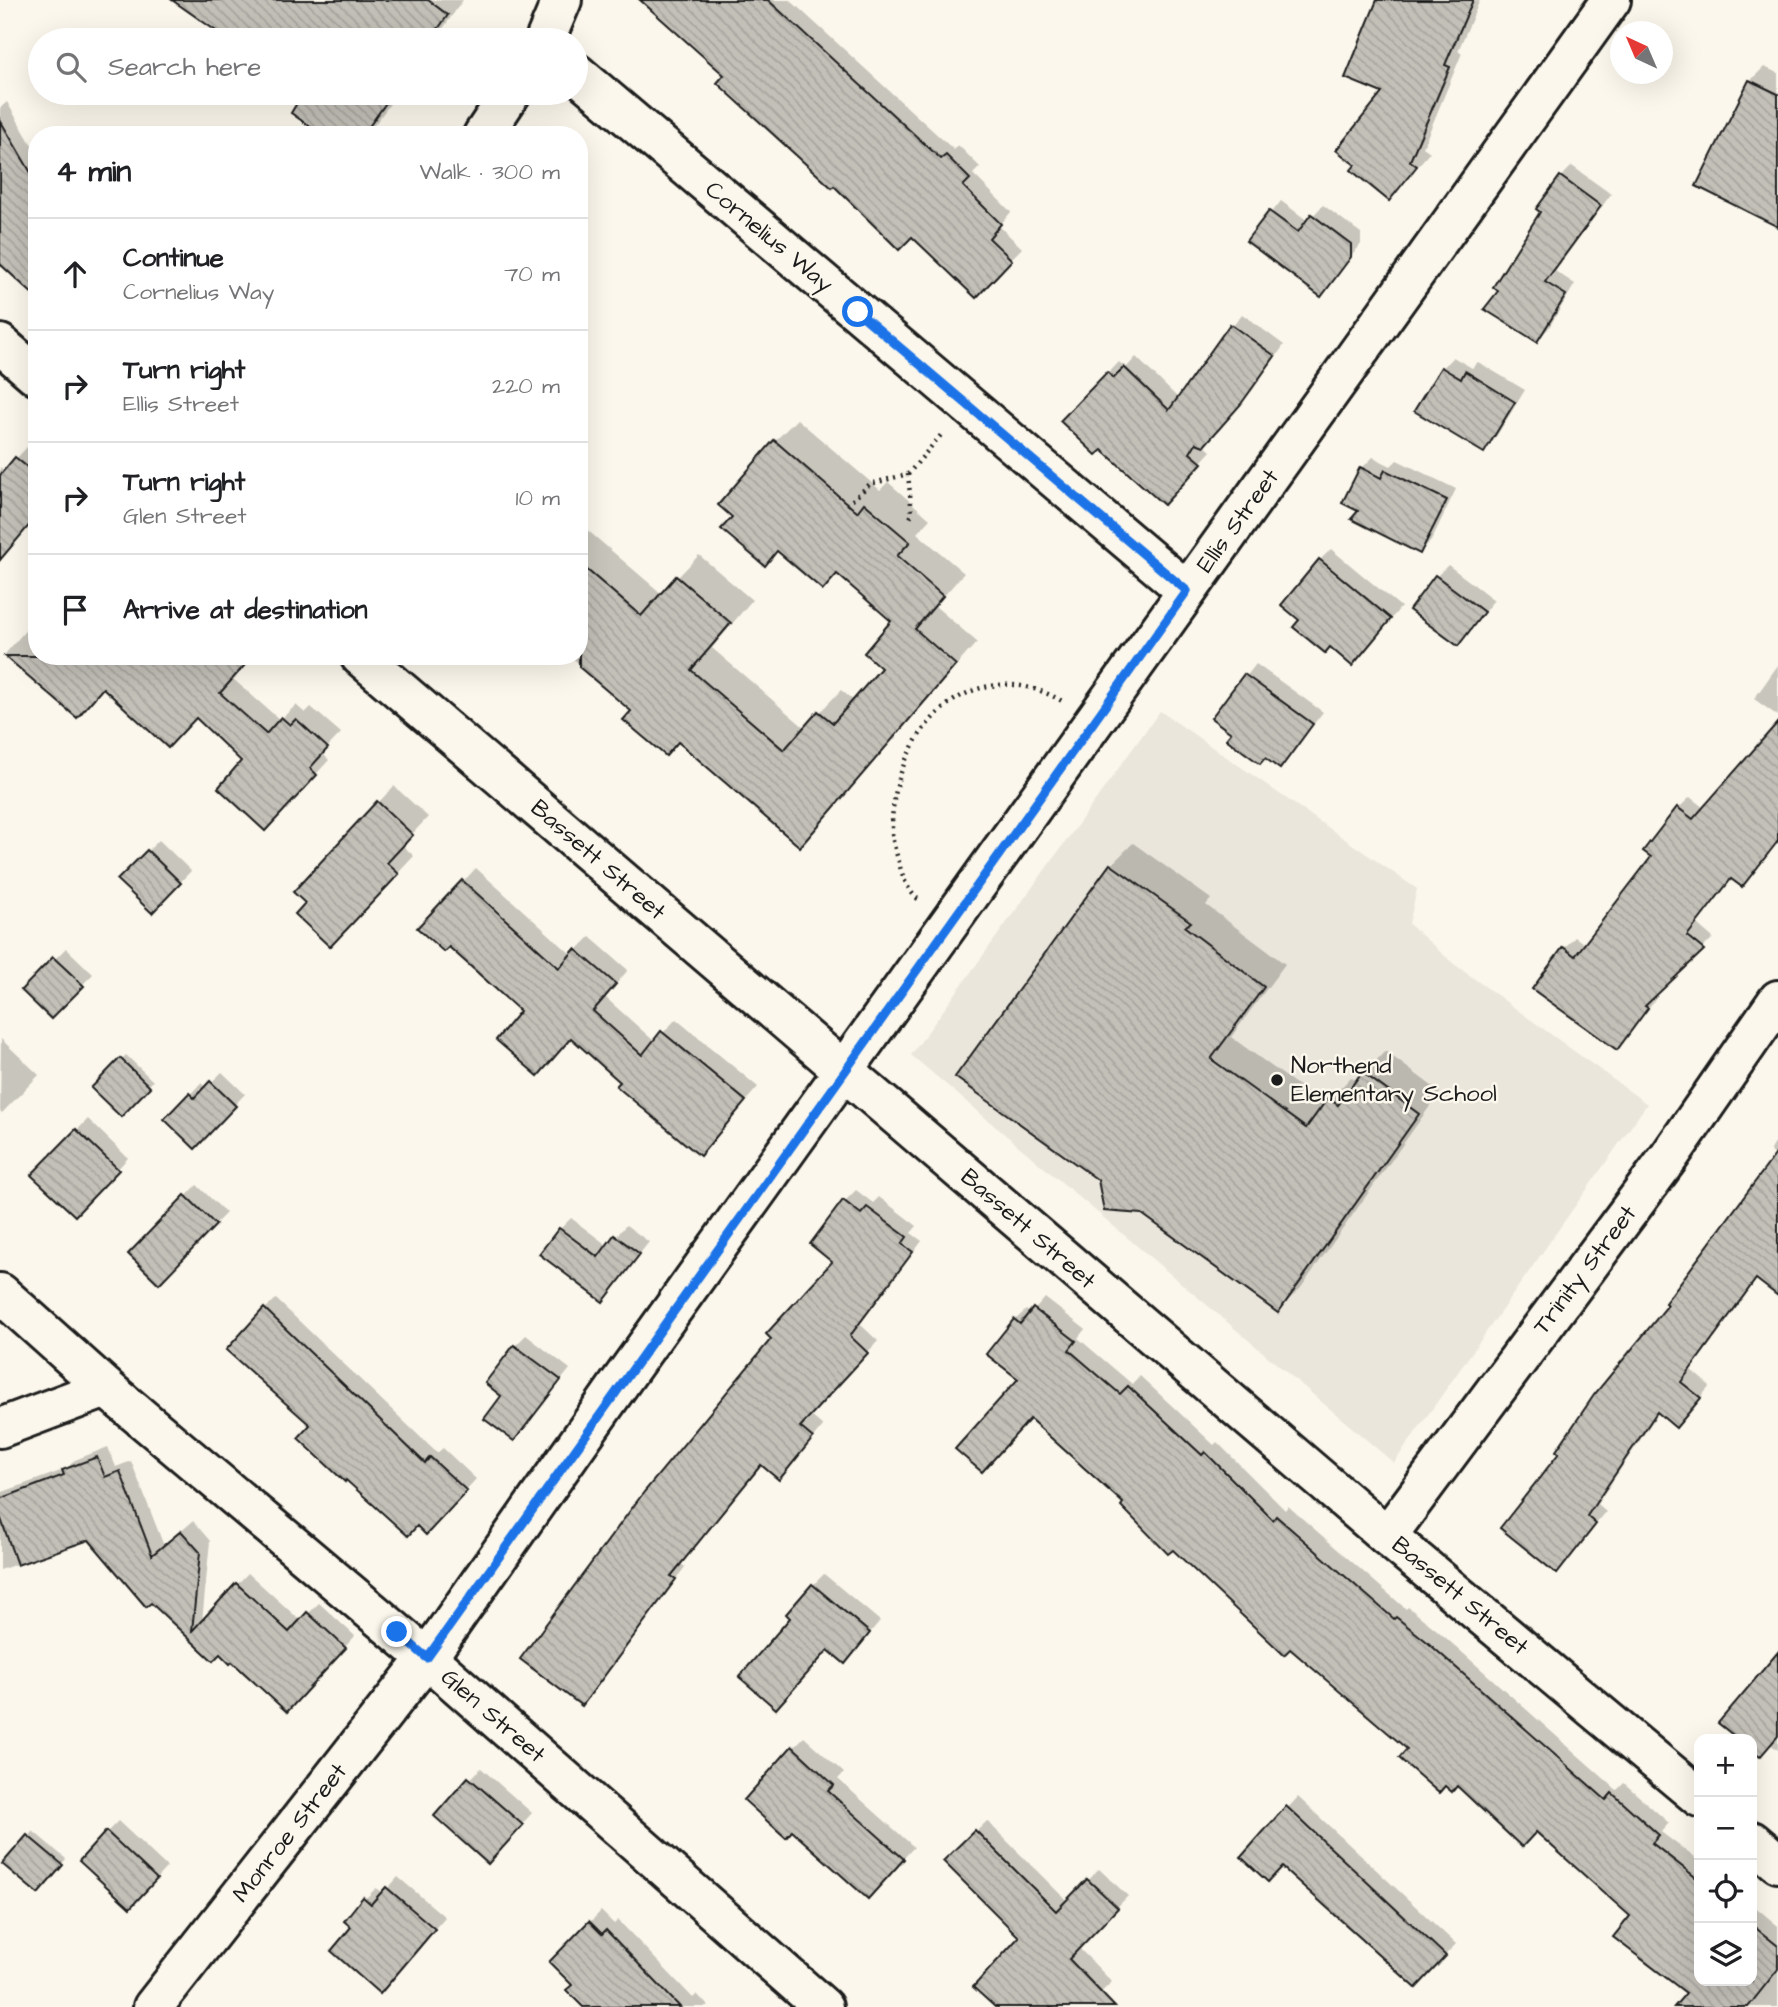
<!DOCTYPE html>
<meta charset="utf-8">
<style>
body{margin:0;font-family:"Architects Daughter",sans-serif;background:#f2f2f2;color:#202124}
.controls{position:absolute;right:21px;bottom:21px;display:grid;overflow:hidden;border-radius:14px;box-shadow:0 7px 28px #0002}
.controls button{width:63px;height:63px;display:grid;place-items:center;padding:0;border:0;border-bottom:2px solid #e0e0e0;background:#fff;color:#202124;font:35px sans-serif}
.compass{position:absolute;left:1610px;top:21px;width:63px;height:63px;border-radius:50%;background:#fff;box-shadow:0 7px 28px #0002;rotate:316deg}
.stop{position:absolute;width:21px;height:21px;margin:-16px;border:5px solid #1a73e8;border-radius:50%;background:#fff}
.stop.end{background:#1a73e8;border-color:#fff;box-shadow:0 2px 7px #0008}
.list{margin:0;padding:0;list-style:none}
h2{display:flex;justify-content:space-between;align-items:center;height:91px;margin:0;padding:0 28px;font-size:30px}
h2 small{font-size:23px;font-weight:400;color:#757577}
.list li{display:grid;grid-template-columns:46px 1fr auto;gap:21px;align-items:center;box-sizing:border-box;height:112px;padding:0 28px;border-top:2px solid #e0e0e0}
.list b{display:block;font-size:26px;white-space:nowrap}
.list p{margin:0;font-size:23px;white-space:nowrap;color:#757577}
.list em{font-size:23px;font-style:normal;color:#757577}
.icon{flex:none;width:38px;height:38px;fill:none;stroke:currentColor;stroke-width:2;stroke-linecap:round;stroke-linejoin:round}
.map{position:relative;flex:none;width:1778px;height:2007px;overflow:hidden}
.search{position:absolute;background:#fff;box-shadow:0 7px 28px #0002;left:28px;top:28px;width:560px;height:77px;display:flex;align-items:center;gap:18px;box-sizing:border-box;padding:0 24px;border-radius:38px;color:#757577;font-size:26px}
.panel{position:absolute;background:#fff;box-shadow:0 7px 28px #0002;left:28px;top:126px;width:560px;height:539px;border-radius:28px}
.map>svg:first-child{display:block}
</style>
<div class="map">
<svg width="1778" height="2007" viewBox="0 0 1778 2007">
<defs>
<pattern id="building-back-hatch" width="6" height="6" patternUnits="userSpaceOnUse" patternTransform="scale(1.75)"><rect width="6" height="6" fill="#c3c0b8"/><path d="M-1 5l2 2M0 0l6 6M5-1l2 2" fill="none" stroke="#a7a49e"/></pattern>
</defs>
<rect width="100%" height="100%" fill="#fbf7ec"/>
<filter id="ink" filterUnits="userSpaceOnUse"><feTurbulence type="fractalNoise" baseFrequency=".0143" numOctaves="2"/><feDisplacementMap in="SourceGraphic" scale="14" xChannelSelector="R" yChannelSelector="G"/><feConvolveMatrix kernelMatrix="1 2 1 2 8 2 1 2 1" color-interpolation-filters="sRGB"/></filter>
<g filter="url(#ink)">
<!-- built -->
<polygon fill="#eae6dc" points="1160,711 1417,889 1409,924 1454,964 1647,1104 1394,1463 911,1055"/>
<!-- shadow -->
<g fill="#0003">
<polygon points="175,0 463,0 435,40 232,40"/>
<polygon points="660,0 790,0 954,150 958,145 980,167 973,174 1011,212 999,226 1022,248 976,295 912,235 726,75"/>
<polygon points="1379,0 1480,0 1458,51 1462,53 1423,147 1430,152 1389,199"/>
<polygon points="1764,67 1778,73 1778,225 1750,81"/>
<polygon points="307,93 306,93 398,93 367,135 325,135"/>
<polygon points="7,102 37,154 37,284 0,262 0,108"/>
<polygon points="1572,166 1611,194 1555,271 1575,284 1548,329 1537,340 1501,291 1561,177"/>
<polygon points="1281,201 1308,221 1323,205 1361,233 1361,244 1321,295 1249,241"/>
<polygon points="1242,314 1284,345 1252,391 1203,444 1211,451 1174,492 1063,421 1119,362 1126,368 1136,357 1179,399"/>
<polygon points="1453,357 1472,368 1478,362 1525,390 1494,440 1484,451 1417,411 1442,368"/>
<polygon points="797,419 880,490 888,482 930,519 917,533 964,573 935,606 977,642 800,844 679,741 666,754 633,711 570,656 579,656 579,523 662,594 699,555 752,600 712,648 805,728 841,690 854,701 883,668 894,621 838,573 779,550 765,564 734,516 775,441"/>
<polygon points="27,447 37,455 37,498 0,556 0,467 5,471"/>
<polygon points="1373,457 1391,466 1397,460 1456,489 1431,541 1420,552 1361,510 1362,468"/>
<polygon points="1331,549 1401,607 1363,652 1301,620 1320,560"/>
<polygon points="1448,565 1494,600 1458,644 1437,576"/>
<polygon points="37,617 37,656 233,679 280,720 296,705 305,713 311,707 341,733 322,753 329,760 279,815 244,761 196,716 104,686 77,715 5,654"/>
<polygon points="1256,664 1323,712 1280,767 1214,718"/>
<polygon points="1778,665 1778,716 1754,699"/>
<polygon points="1778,724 1778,841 1742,885 1732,878 1697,924 1713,938 1655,994 1658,996 1617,1047 1564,948 1575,937 1586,945 1654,857 1645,850 1679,808 1690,797 1704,808"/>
<polygon points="394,786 428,817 402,845 414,856 347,928 378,803"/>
<polygon points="159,840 191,871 152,911 119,880"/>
<polygon points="1133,843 1211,899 1206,905 1285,964 1231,1037 1325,1105 1351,1077 1357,1082 1385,1051 1440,1092 1300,1289 1278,1310 1111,865"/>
<polygon points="476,868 572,955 590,937 628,970 605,997 655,1042 676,1019 758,1087 700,1153 572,1037 523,1011 449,945 420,928"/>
<polygon points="66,948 93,974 51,1017 24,990"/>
<polygon points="1,1039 39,1075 2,1113 0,1111"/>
<polygon points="126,1055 153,1081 121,1114 94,1088"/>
<polygon points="222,1072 245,1094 195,1146 166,1119 201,1083 206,1088"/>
<polygon points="88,1119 128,1158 86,1203 34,1175"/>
<polygon points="1778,1139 1778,1278 1758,1278 1691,1370 1710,1386 1687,1414 1659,1412 1597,1504 1606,1512 1557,1571 1671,1305 1776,1156 1770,1151"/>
<polygon points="197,1185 226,1213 159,1281 131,1254"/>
<polygon points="856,1190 873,1203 879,1197 917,1226 911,1233 922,1241 860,1324 878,1341 810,1415 823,1426 790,1466 763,1464 681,1564 685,1567 582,1704 835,1261 845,1201"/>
<polygon points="571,1218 608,1246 626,1225 649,1242 603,1300 560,1229"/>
<polygon points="1045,1298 1085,1329 1078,1338 1132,1384 1140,1376 1214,1445 1217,1442 1285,1510 1288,1506 1406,1609 1408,1607 1437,1630 1617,1790 1624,1783 1669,1823 1661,1832 1699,1861 1699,1981 1752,1981 1752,1904 1778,1926 1778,2007 1691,2007 1688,1992 1632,1915 1536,1830 1457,1784 1409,1749 1126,1503 1020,1379 1015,1320 1026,1310 1031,1314"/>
<polygon points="276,1299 437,1453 443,1448 476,1479 437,1522 417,1524 312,1425 265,1309"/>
<polygon points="526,1335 570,1369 514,1439 504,1396 515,1346"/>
<polygon points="108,1447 116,1467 131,1461 164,1546 193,1521 210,1541 202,1622 248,1573 301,1621 319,1603 355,1636 298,1699 220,1652 213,1659 89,1538 0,1570 0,1493 66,1469 75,1460"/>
<polygon points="824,1574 880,1621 855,1650 793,1618 813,1585"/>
<polygon points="1778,1654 1778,1750 1770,1744 1760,1755 1752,1749 1752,1739 1740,1739 1721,1723"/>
<polygon points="804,1737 844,1773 838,1779 914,1847 879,1885 793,1748"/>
<polygon points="481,1768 532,1813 498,1851 436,1816"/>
<polygon points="1298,1797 1456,1944 1416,1985 1283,1865 1243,1857"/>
<polygon points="118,1821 167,1867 141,1895 107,1832"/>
<polygon points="987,1821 1068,1902 1099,1869 1128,1896 1078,1947 1112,1982 1091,2002 1096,2007 998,2007 1021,1937 946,1861"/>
<polygon points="33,1831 66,1859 42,1887 4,1863"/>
<polygon points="398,1877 445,1917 390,1980 353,1927 365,1899 376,1888 383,1894"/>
<polygon points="601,1911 614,1924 618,1920 693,1998 697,1994 709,2007 634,2007 551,1962"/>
</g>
<!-- building -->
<g fill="url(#building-back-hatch)" stroke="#1c1c1c" stroke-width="2">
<polygon points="172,0 428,0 448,15 430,40 229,40"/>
<polygon points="640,0 768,0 941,159 946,155 970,179 963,186 1001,224 989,238 1012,260 976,298 912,237 899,250 834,186 832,188 717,83 724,75"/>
<polygon points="1377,0 1473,0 1445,65 1450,67 1410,161 1417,166 1389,201 1351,170 1355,165 1336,150 1382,93 1345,78"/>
<polygon points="1749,80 1778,94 1778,227 1696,186"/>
<polygon points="303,93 393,93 363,135 322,135 291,113"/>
<polygon points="0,120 37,183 37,298 0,264"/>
<polygon points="1560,176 1601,206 1545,282 1566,295 1537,342 1484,309 1498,291 1493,287 1540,212 1536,209"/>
<polygon points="1269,211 1298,232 1311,214 1351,244 1351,257 1321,297 1246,241"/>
<polygon points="1230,324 1275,356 1241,404 1204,446 1196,443 1190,453 1202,463 1164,505 1102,450 1096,455 1060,421 1107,372 1114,378 1124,367 1169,410"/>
<polygon points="1441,367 1461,379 1465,371 1515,402 1484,453 1414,411"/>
<polygon points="774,440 857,512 864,503 910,542 897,556 943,596 915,629 956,665 800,847 678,742 666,756 623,720 631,711 579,667 579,563 641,616 676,576 731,623 691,670 784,750 818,711 833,723 881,668 864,653 891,621 837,574 823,590 777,551 765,566 721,529 732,517 718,505"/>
<polygon points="15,457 37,475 37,516 0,560 0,475"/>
<polygon points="1360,467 1381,478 1385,470 1447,500 1420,554 1351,519 1358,511 1342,503"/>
<polygon points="1319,559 1391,619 1352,666 1330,647 1325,653 1293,627 1299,620 1281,605"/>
<polygon points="1435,575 1484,612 1458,646 1409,610"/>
<polygon points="5,656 253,656 220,693 266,734 281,717 290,725 296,719 328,748 310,768 317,775 265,831 218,788 241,761 196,718 168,748 103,688 77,718"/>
<polygon points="1244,674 1313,724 1280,769 1265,758 1260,764 1226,739 1231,733 1211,718"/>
<polygon points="1778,722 1778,841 1742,887 1731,879 1687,936 1704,950 1645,1006 1648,1008 1617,1050 1532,989 1563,947 1575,956 1651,857 1643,851 1677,807 1693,819"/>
<polygon points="377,801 413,835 387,863 399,874 330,947 295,914 305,903 293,892"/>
<polygon points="147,850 181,883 152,913 117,880"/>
<polygon points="1110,864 1191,922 1185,927 1264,987 1211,1059 1306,1128 1328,1098 1338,1105 1362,1072 1419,1114 1278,1313 1142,1214 1104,1211 1098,1180 955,1077"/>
<polygon points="462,880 559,968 575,949 616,984 593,1011 642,1055 661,1031 746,1101 700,1156 616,1086 620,1082 571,1038 538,1076 496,1040 520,1011 449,947 444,952 417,928"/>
<polygon points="53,957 84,986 51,1019 21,990"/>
<polygon points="120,1058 150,1087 121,1117 91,1088"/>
<polygon points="210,1081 236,1106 195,1149 164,1119 189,1093 194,1098"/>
<polygon points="76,1129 119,1170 75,1216 31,1175"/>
<polygon points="1778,1151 1778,1296 1756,1279 1681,1382 1701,1398 1676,1428 1657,1412 1587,1516 1596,1524 1557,1574 1500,1528 1559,1453 1556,1451 1594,1395 1668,1305 1665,1303"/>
<polygon points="185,1195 216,1225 159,1284 128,1254"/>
<polygon points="843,1200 861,1214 867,1207 907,1237 902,1244 913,1252 850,1336 868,1353 800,1427 813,1438 779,1480 761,1465 671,1576 676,1579 582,1706 520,1659 644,1492 771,1339 766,1334 832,1262 810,1244"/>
<polygon points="559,1228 598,1257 614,1235 640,1254 603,1302 539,1254"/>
<polygon points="264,1308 425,1463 430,1457 467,1491 426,1535 417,1526 408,1536 346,1480 345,1482 298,1438 310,1425 226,1350"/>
<polygon points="1033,1308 1076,1341 1069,1350 1120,1394 1128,1386 1202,1455 1205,1452 1273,1520 1276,1516 1394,1619 1396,1617 1426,1641 1606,1800 1612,1793 1659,1835 1652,1843 1699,1880 1699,1981 1752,1981 1752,1925 1778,1946 1778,1969 1748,2007 1674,2007 1686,1993 1613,1937 1630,1916 1536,1832 1522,1847 1457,1786 1452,1792 1445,1786 1439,1793 1399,1758 1407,1749 1290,1649 1284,1655 1173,1550 1168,1554 1121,1506 1123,1503 1030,1419 982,1472 955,1449 1018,1379 986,1354 1014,1319 1020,1324"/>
<polygon points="514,1345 561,1380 514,1441 484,1419 501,1396 485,1383"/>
<polygon points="97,1457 105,1477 120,1471 152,1555 181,1531 200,1552 192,1631 236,1583 289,1632 307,1612 346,1648 287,1712 232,1662 230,1664 220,1654 213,1661 151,1603 146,1607 89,1540 17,1565 0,1516 0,1499 64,1475 62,1470"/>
<polygon points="812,1584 870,1633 845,1664 828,1650 776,1709 739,1677 790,1618 786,1614"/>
<polygon points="1778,1652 1778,1736 1760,1757 1752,1751 1752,1739 1738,1739 1718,1723"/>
<polygon points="792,1746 834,1785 828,1791 904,1859 868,1899 792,1831 786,1838 744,1800"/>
<polygon points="468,1777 523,1825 488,1864 434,1816"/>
<polygon points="1286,1806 1446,1956 1416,1988 1282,1867 1268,1882 1241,1857"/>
<polygon points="975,1830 1056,1911 1087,1879 1118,1908 1069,1959 1115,2007 995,2007 973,1987 1019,1937 943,1861"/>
<polygon points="106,1831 157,1879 130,1908 79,1861"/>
<polygon points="27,1835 63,1865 38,1894 2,1864"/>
<polygon points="386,1887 435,1929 380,1994 331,1951 351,1927 344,1921 363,1897 371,1904"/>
<polygon points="589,1921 602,1934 606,1930 680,2007 583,2007 566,1990 572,1985 549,1962"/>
</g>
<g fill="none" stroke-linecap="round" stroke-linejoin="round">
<!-- minor casing -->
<g stroke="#1c1c1c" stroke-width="44">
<g id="minor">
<polyline points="545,40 562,0"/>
<polyline points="576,73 1187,591"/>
<polyline points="483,135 511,93"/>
<polyline points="0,344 37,376"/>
<polyline points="360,656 1387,1536 1699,1797"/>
<polyline points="0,1293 106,1388 427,1658 823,2007"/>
<polyline points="0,1428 106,1388"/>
<polyline points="1387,1536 1669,1157 1778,1000"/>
<polyline points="1752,1841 1778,1863"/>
<polyline points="153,2007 427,1658 622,1380 1611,0"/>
</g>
</g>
<!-- path -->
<g stroke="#1c1c1c" stroke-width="4.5" stroke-dasharray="2 5" stroke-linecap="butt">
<polyline points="908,474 912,514 909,520"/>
<polyline points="847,505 870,484 908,474 941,435"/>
<path d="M918 899C908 892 901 873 899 862 896 852 892 841 892 831 890 737 967 647 1062 701"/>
</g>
<!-- minor -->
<use href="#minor" stroke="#fbf7ec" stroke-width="38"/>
</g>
</g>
<g fill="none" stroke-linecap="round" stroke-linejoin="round" filter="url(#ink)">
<!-- route -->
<polyline stroke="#1a73e8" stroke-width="9" points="397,1632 427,1658 1187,591 858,312"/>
</g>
<!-- markers -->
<circle fill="#1c1c1c" stroke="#fbf7ec" stroke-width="2.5" cx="1277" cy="1080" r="7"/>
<g text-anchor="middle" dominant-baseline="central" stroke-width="5" stroke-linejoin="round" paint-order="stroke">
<!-- street labels -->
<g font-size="24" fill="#1c1c1c" stroke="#fbf7ec">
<text transform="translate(769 237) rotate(40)">Cornelius Way</text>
<text transform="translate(1238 521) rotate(-54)">Ellis Street</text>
<text transform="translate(598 860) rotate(41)">Bassett Street</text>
<text transform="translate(1028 1229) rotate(41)">Bassett Street</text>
<text transform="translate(1585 1270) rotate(-53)">Trinity Street</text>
<text transform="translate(1460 1596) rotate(40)">Bassett Street</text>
<text transform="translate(493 1716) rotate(41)">Glen Street</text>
<text transform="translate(290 1833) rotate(-52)">Monroe Street</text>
</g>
<!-- poi labels -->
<g font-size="24" fill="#1c1c1c" stroke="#fbf7ec" text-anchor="start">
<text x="1291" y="1066">Northend<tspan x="1291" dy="28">Elementary School</tspan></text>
</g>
</g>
</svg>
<div class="controls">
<button>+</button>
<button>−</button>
<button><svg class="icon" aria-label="locate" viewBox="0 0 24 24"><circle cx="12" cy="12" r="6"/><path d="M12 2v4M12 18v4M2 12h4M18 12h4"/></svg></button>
<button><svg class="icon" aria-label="layers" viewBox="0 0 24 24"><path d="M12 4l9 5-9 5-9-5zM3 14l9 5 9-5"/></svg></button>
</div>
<svg class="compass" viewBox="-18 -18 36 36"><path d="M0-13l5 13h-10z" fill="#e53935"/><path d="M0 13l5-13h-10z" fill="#757577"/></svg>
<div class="stop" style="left:858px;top:312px"></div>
<div class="stop end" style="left:397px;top:1632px"></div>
<div class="search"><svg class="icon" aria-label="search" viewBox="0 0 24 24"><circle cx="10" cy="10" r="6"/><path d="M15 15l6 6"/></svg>Search here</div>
<section class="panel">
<h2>4 min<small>Walk · 300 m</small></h2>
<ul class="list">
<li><svg class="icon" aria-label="ahead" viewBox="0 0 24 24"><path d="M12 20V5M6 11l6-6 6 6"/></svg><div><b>Continue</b><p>Cornelius Way</p></div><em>70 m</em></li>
<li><svg class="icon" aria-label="right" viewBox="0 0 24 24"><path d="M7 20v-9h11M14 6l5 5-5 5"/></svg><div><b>Turn right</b><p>Ellis Street</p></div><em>220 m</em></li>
<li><svg class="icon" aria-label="right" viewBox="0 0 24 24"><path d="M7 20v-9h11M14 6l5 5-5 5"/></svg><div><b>Turn right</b><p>Glen Street</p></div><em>10 m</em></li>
<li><svg class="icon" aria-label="arrive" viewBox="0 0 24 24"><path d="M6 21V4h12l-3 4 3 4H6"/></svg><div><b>Arrive at destination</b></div></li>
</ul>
</section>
</div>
